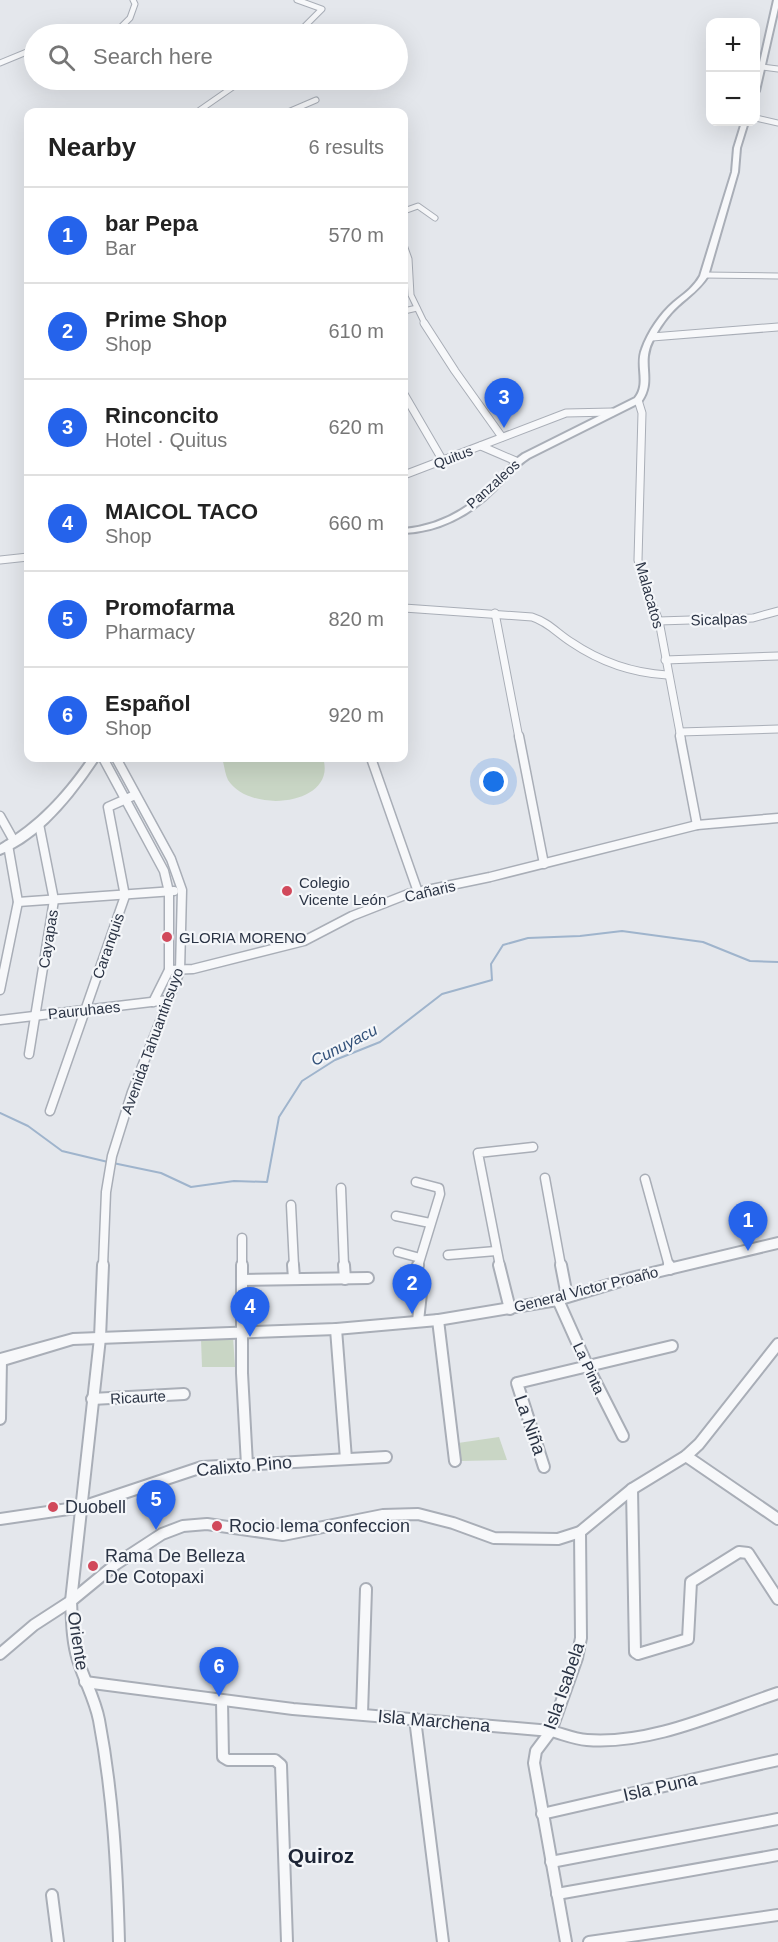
<!DOCTYPE html>
<meta charset="utf-8">
<style>
body{margin:0;font-family:Helvetica,sans-serif;background:#f6f6f6;color:#222}
.controls{position:absolute;right:18px;top:18px;display:grid;overflow:hidden;border-radius:12px;box-shadow:0 6px 24px #0002}
.controls button{width:54px;height:54px;display:grid;place-items:center;padding:0;border:0;border-bottom:2px solid #e0e0e0;background:#fff;color:#222;font:30px sans-serif}
.you{position:absolute;left:494px;top:782px;width:21px;height:21px;margin:-15px;border:4px solid #fff;border-radius:50%;background:#1a73e8;box-shadow:0 0 0 9px #1a73e833}
.badge{display:grid;place-items:center;width:39px;height:39px;border-radius:50%;background:#2563eb;color:#fff;font-size:20px;font-weight:700}
.pin{position:absolute;translate:-50% -50px;filter:drop-shadow(0 2px 3px #0008)}
.pin::after{content:'';position:absolute;top:32px;width:21px;height:18px;background:inherit;clip-path:polygon(0 0,100% 0,50% 100%)}
.list{margin:0;padding:0;list-style:none}
h2{display:flex;justify-content:space-between;align-items:center;height:78px;margin:0;padding:0 24px;font-size:26px}
h2 small{font-size:20px;font-weight:400;color:#767676}
.list li{display:grid;grid-template-columns:39px 1fr auto;gap:18px;align-items:center;box-sizing:border-box;height:96px;padding:0 24px;border-top:2px solid #e0e0e0}
.list b{display:block;font-size:22px;white-space:nowrap}
.list p{margin:0;font-size:20px;white-space:nowrap;color:#767676}
.list em{font-size:20px;font-style:normal;color:#767676}
.icon{flex:none;width:33px;height:33px;fill:none;stroke:currentColor;stroke-width:2;stroke-linecap:round;stroke-linejoin:round}
.map{position:relative;flex:none;width:778px;height:1942px;overflow:hidden}
.search{position:absolute;background:#fff;box-shadow:0 6px 24px #0002;left:24px;top:24px;width:384px;height:66px;display:flex;align-items:center;gap:15px;box-sizing:border-box;padding:0 21px;border-radius:33px;color:#767676;font-size:22px}
.panel{position:absolute;background:#fff;box-shadow:0 6px 24px #0002;left:24px;top:108px;width:384px;height:654px;border-radius:12px}
.map>svg:first-child{display:block}
</style>
<div class="map">
<svg width="778" height="1942" viewBox="0 0 778 1942">
<rect width="100%" height="100%" fill="#e4e7ec"/>
<!-- green -->
<g fill="#c9d6c5">
<path d="M222 758H323C338 805 250 815 228 780 225 774 224 764 222 758Z"/>
<polygon points="233,1337 235,1367 202,1367 201,1339"/>
<polygon points="499,1437 507,1460 461,1461 458,1443"/>
</g>
<g fill="none" stroke-linecap="round" stroke-linejoin="round">
<!-- stream -->
<g stroke="#9fb4cc" stroke-width="2">
<polyline points="0,1113 28,1126 62,1151 108,1162"/>
<polyline points="113,1163 161,1173 191,1187 234,1181 267,1182 279,1117 302,1081 335,1060 380,1042 442,994 492,980 491,964 503,945 528,938 580,936 622,931 703,942 750,961 778,962"/>
</g>
<!-- minor-far3 casing -->
<g stroke="#a9aeb7" stroke-width="7">
<g id="minor-far3">
<polyline points="297,0 322,9 297,34"/>
<polyline points="114,34 130,18 135,4 133,0"/>
<polyline points="0,63 34,49"/>
<polyline points="762,67 778,69"/>
<polyline points="270,80 289,83"/>
<polyline points="197,112 243,80"/>
<polyline points="288,112 316,100"/>
<polyline points="756,118 778,123"/>
<polyline points="404,211 418,206 435,218"/>
<polyline points="404,245 409,259 411,295 425,324"/>
<polyline points="704,275 778,276"/>
<polyline points="404,311 417,308"/>
</g>
</g>
<!-- minor-far2 casing -->
<g stroke="#a9aeb7" stroke-width="9">
<g id="minor-far2">
<polyline points="424,323 455,371 502,437"/>
<polyline points="652,337 778,327"/>
<polyline points="404,394 443,461"/>
<polyline points="638,400 642,413 638,560 643,581 659,621 681,738"/>
<polyline points="481,446 518,462"/>
<polyline points="404,475 566,413 612,412"/>
<polyline points="0,560 28,557"/>
<path d="M404 608 532 617C548 622 557 633 571 642 599 661 633 673 667 675"/>
<polyline points="495,613 519,738"/>
<polyline points="659,621 753,618 778,611"/>
<polyline points="665,660 778,656"/>
<polyline points="680,732 778,729"/>
</g>
</g>
<!-- minor-far1 casing -->
<g stroke="#a9aeb7" stroke-width="11">
<g id="minor-far1">
<polyline points="519,736 544,864"/>
<polyline points="680,736 697,825"/>
<polyline points="103,758 164,871 169,892 169,970 153,1002"/>
<polyline points="371,758 418,892"/>
<polyline points="0,816 14,841"/>
<polyline points="18,902 174,891"/>
<polyline points="169,970 193,969 304,941 352,916 408,894 490,877 697,825 778,818"/>
<polyline points="0,990 18,902 8,845"/>
<polyline points="0,1020 168,1000"/>
<polyline points="29,1054 54,900 39,824"/>
<polyline points="50,1111 125,896 108,807 135,795"/>
<polyline points="545,1178 561,1266"/>
<polyline points="645,1179 669,1266"/>
<polyline points="416,1182 439,1188 440,1194 418,1266"/>
<polyline points="341,1188 344,1266"/>
<polyline points="291,1205 294,1266"/>
<polyline points="396,1216 430,1223"/>
<polyline points="242,1238 242,1266"/>
<polyline points="398,1252 420,1258"/>
<polyline points="448,1255 496,1251"/>
<polyline points="103,1266 106,1192 112,1156 132,1092 180,971 182,890 171,859 116,758"/>
<polyline points="500,1266 478,1153 533,1147"/>
</g>
</g>
<!-- minor casing -->
<g stroke="#a9aeb7" stroke-width="14">
<g id="minor">
<path d="M103 1265 100 1338 71 1601C72 1621 72 1641 78 1660 84 1680 95 1699 99 1720 113 1794 117 1867 119 1942"/>
<polyline points="242,1265 242,1373 247,1465"/>
<polyline points="293,1265 294,1278"/>
<polyline points="344,1265 345,1279"/>
<polyline points="499,1265 510,1309"/>
<polyline points="561,1265 567,1296"/>
<polyline points="669,1265 670,1269"/>
<polyline points="242,1280 368,1278"/>
<polyline points="558,1300 588,1367 623,1436"/>
<polyline points="438,1320 455,1461"/>
<polyline points="418,1321 422,1284 415,1276 418,1265"/>
<polyline points="336,1329 346,1459"/>
<polyline points="92,1399 184,1394"/>
<polyline points="0,1419 1,1360"/>
<polyline points="686,1456 778,1519"/>
<polyline points="544,1467 517,1383 672,1346"/>
<polyline points="632,1489 635,1652 638,1654 688,1639 691,1582 739,1552 748,1553 778,1599"/>
<polyline points="0,1519 82,1507 202,1467 386,1457"/>
<polyline points="0,1654 34,1625 71,1601 116,1564 162,1534 183,1526 207,1524 283,1535 383,1515 418,1514 453,1523 494,1538 558,1539 580,1532 632,1489 686,1456 699,1444 778,1344"/>
<path d="M85 1682 293 1709 551 1731C563 1734 574 1739 587 1740 651 1745 718 1713 778 1693"/>
<polyline points="222,1701 223,1757 228,1760 275,1760 281,1765 287,1942"/>
<polyline points="362,1714 366,1589"/>
<polyline points="415,1719 443,1942"/>
<polyline points="542,1814 778,1760"/>
<polyline points="551,1862 778,1819"/>
<polyline points="557,1894 778,1855"/>
<polyline points="52,1895 58,1942"/>
<polyline points="566,1942 534,1763 536,1751 551,1731 577,1658 581,1638 580,1532"/>
<polyline points="589,1942 778,1915"/>
</g>
</g>
<!-- tertiary casing -->
<g stroke="#a9aeb7" stroke-width="4">
<g id="tertiary">
<polygon points="774,0 778,0 778,8 759,91 756,93 756,80"/>
<path d="M742 122H748L740 148 738 172 708 276C700 289 689 296 678 306 668 315 659 328 653 340 640 364 657 380 641 402L529 458C515 467 506 479 495 490 471 515 438 532 404 533V529C437 526 466 511 490 487 501 475 510 463 523 454L635 398C647 383 635 366 642 349 648 332 660 314 674 302 684 294 694 287 700 276L732 172 734 148Z"/>
<path d="M89 758H99C76 793 41 839 0 854V845C38 823 65 793 89 758Z"/>
<polygon points="778,1238 778,1248 631,1283 558,1305 438,1325 336,1334 73,1344 0,1366 0,1354 73,1334 336,1324 438,1315 558,1295 631,1273"/>
</g>
</g>
<!-- minor-far3 -->
<use href="#minor-far3" stroke="#f7f8fa" stroke-width="5"/>
<!-- minor-far2 -->
<use href="#minor-far2" stroke="#f7f8fa" stroke-width="7"/>
<!-- minor-far1 -->
<use href="#minor-far1" stroke="#f7f8fa" stroke-width="8"/>
<!-- minor -->
<use href="#minor" stroke="#f7f8fa" stroke-width="10"/>
<!-- tertiary -->
<use href="#tertiary" fill="#f7f8fa" fill-rule="evenodd"/>
</g>
<!-- markers -->
<g fill="#d1495b" stroke="#f4f6f9" stroke-width="2">
<circle cx="287" cy="891" r="6"/>
<circle cx="167" cy="937" r="6"/>
<circle cx="53" cy="1507" r="6"/>
<circle cx="217" cy="1526" r="6"/>
<circle cx="93" cy="1566" r="6"/>
</g>
<g text-anchor="middle" dominant-baseline="central" stroke-width="4.5" stroke-linejoin="round" paint-order="stroke">
<!-- far-street labels -->
<g font-size="14" fill="#2b3445" stroke="#f4f6f9">
<text transform="translate(453 457) rotate(-21)">Quitus</text>
<text transform="translate(493 484) rotate(-42)">Panzaleos</text>
</g>
<!-- street labels -->
<g font-size="15" fill="#2b3445" stroke="#f4f6f9">
<text transform="translate(650 595) rotate(74)">Malacatos</text>
<text transform="translate(719 619) rotate(-2)">Sicalpas</text>
<text transform="translate(430 891) rotate(-13)">Cañaris</text>
<text transform="translate(48 939) rotate(-81)">Cayapas</text>
<text transform="translate(108 946) rotate(-71)">Caranquis</text>
<text transform="translate(84 1010) rotate(-6)">Pauruhaes</text>
<text transform="translate(152 1041) rotate(-70)">Avenida Tahuantinsuyo</text>
<text transform="translate(586 1289) rotate(-14)">General Victor Proaño</text>
<text transform="translate(589 1368) rotate(65)">La Pinta</text>
<text transform="translate(138 1397) rotate(-3)">Ricaurte</text>
</g>
<!-- poi labels -->
<g font-size="15" fill="#2b3445" stroke="#f4f6f9" text-anchor="start">
<text x="299" y="882">Colegio<tspan x="299" dy="17">Vicente León</tspan></text>
<text x="179" y="937">GLORIA MORENO</text>
</g>
<!-- water labels -->
<g font-size="16" font-style="italic" fill="#34527a" stroke="#f4f6f9">
<text transform="translate(344 1045) rotate(-27)">Cunuyacu</text>
</g>
<!-- near-street labels -->
<g font-size="18" fill="#2b3445" stroke="#f4f6f9">
<text transform="translate(530 1425) rotate(71)">La Niña</text>
<text transform="translate(244 1466) rotate(-5)">Calixto Pino</text>
<text transform="translate(78 1641) rotate(81)">Oriente</text>
<text transform="translate(564 1686) rotate(-71)">Isla Isabela</text>
<text transform="translate(434 1721) rotate(5)">Isla Marchena</text>
<text transform="translate(660 1787) rotate(-13)">Isla Puna</text>
</g>
<!-- near-poi labels -->
<g font-size="18" fill="#2b3445" stroke="#f4f6f9" text-anchor="start">
<text x="65" y="1507">Duobell</text>
<text x="229" y="1526">Rocio lema confeccion</text>
<text x="105" y="1556">Rama De Belleza<tspan x="105" dy="21">De Cotopaxi</tspan></text>
</g>
<!-- near-quarter labels -->
<g font-size="21" font-weight="bold" fill="#1d2536" stroke="#f4f6f9">
<text x="321" y="1855">Quiroz</text>
</g>
</g>
</svg>
<div class="controls">
<button>+</button>
<button>−</button>
</div>
<div class="you"></div>
<div class="pin badge" style="left:748px;top:1251px">1</div>
<div class="pin badge" style="left:412px;top:1314px">2</div>
<div class="pin badge" style="left:504px;top:428px">3</div>
<div class="pin badge" style="left:250px;top:1337px">4</div>
<div class="pin badge" style="left:156px;top:1530px">5</div>
<div class="pin badge" style="left:219px;top:1697px">6</div>
<div class="search"><svg class="icon" aria-label="search" viewBox="0 0 24 24"><circle cx="10" cy="10" r="6"/><path d="M15 15l6 6"/></svg>Search here</div>
<section class="panel">
<h2>Nearby<small>6 results</small></h2>
<ul class="list">
<li><span class="badge">1</span><div><b>bar Pepa</b><p>Bar</p></div><em>570 m</em></li>
<li><span class="badge">2</span><div><b>Prime Shop</b><p>Shop</p></div><em>610 m</em></li>
<li><span class="badge">3</span><div><b>Rinconcito</b><p>Hotel · Quitus</p></div><em>620 m</em></li>
<li><span class="badge">4</span><div><b>MAICOL TACO</b><p>Shop</p></div><em>660 m</em></li>
<li><span class="badge">5</span><div><b>Promofarma</b><p>Pharmacy</p></div><em>820 m</em></li>
<li><span class="badge">6</span><div><b>Español</b><p>Shop</p></div><em>920 m</em></li>
</ul>
</section>
</div>
